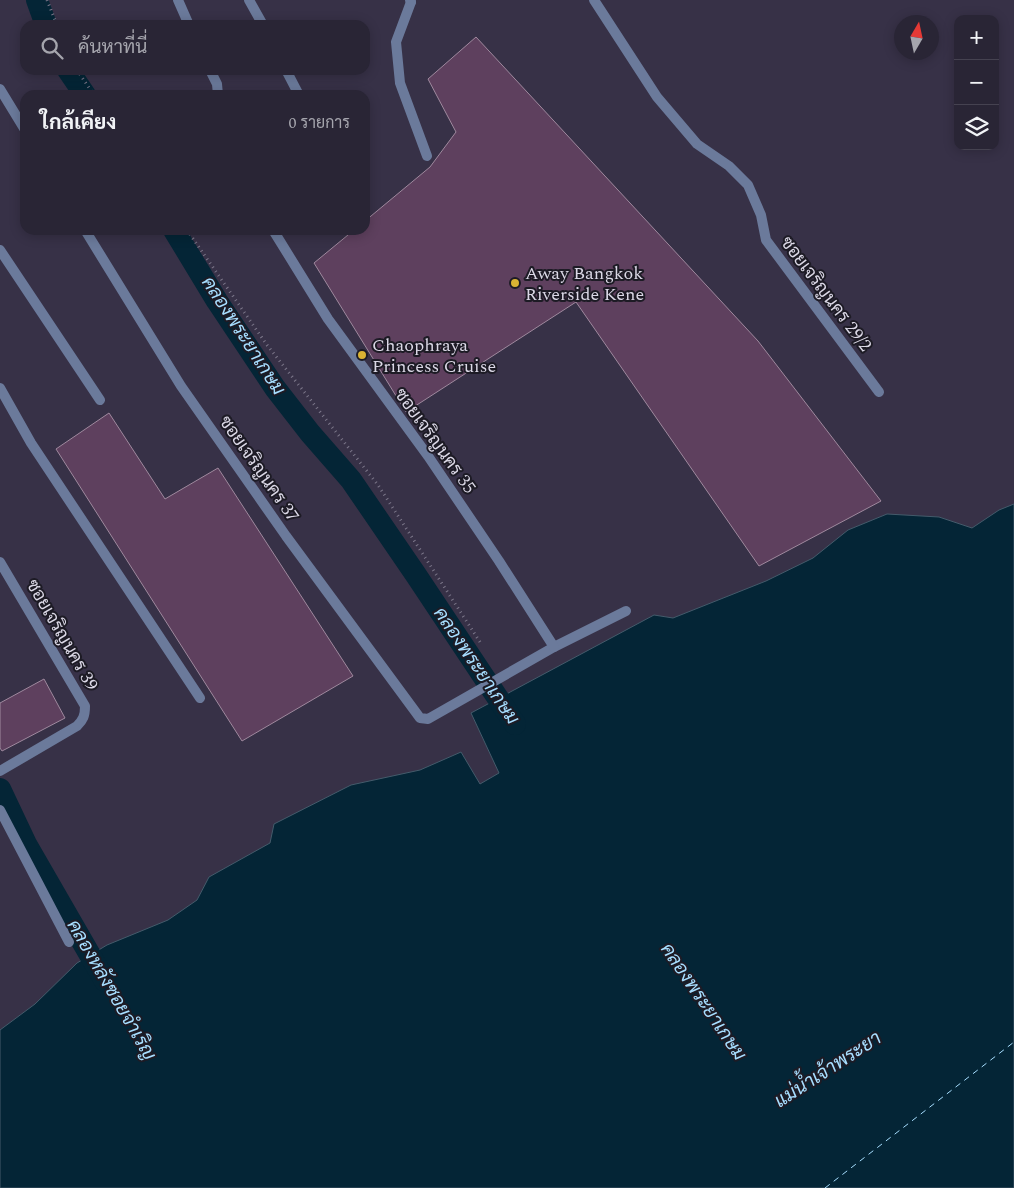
<!DOCTYPE html>
<html lang="th">
<meta charset="utf-8">
<style>
body{margin:0;font-family:Spectral,Sarabun,serif;background:#312d3d;color:#f1f3f6}
.controls{position:absolute;right:15px;top:15px;display:grid;overflow:hidden;border-radius:10px;box-shadow:0 2px 12px #0003}
.controls button{width:45px;height:45px;display:grid;place-items:center;padding:0;border:0;border-bottom:1px solid #454250;background:#292535;color:#f1f3f6;font:25px sans-serif}
.compass{position:absolute;left:894px;top:15px;width:45px;height:45px;border-radius:50%;background:#292535;box-shadow:0 2px 12px #0003;rotate:9deg}
.list{margin:0;padding:0;list-style:none}
h2{display:flex;justify-content:space-between;align-items:center;height:65px;margin:0;padding:0 20px;font-size:21px}
h2 small{font-size:16px;font-weight:400;color:#a5a5ad}
.icon{flex:none;width:28px;height:28px;fill:none;stroke:currentColor;stroke-width:2;stroke-linecap:round;stroke-linejoin:round}
.map{position:relative;flex:none;width:1014px;height:1188px;overflow:hidden}
.search{position:absolute;background:#292535;box-shadow:0 2px 12px #0003;left:20px;top:20px;width:350px;height:55px;display:flex;align-items:center;gap:12px;box-sizing:border-box;padding:0 18px;border-radius:15px;color:#a5a5ad;font-size:19px}
.panel{position:absolute;background:#292535;box-shadow:0 2px 12px #0003;left:20px;top:90px;width:350px;height:145px;border-radius:15px}
.map>svg:first-child{display:block}
</style>
<div class="map">
<svg width="1014" height="1188" viewBox="0 0 1014 1188">
<rect width="100%" height="100%" fill="#373147"/>
<!-- water -->
<polygon fill="#042536" stroke="#445b6b" points="1014,504 1014,1188 0,1188 0,1030 35,1004 77,963 107,945 168,920 197,900 209,877 270,843 274,824 351,785 420,770 461,752 480,784 499,773 471,713 654,615 673,618 766,581 813,558 848,530 887,514 939,517 972,528 999,510"/>
<g fill="none" stroke-linecap="round" stroke-linejoin="round">
<!-- canal -->
<g stroke="#042536" stroke-width="22">
<polyline points="37,0 46,25"/>
<polyline points="68,70 85,95"/>
<polyline points="174,230 217,301 275,388 310,433 351,480 416,575 515,724"/>
<polyline points="0,789 26,844 105,981"/>
</g>
<!-- ferry -->
<polyline stroke="#a7deff" stroke-width="1" stroke-dasharray="6 5" stroke-linecap="butt" points="825,1188 1014,1042"/>
</g>
<!-- building -->
<g fill="#5e405e" stroke="#9f899e">
<polygon points="476,37 758,341 881,501 759,566 576,302 406,412 314,263 354,230 365,230 365,221 430,167 456,132 428,79"/>
<polygon points="109,413 165,499 218,468 353,676 242,741 56,449"/>
<polygon points="44,679 65,718 2,751 0,748 0,703"/>
</g>
<g fill="none" stroke-linecap="round" stroke-linejoin="round">
<!-- path -->
<g stroke="#7c778a" stroke-width="3" stroke-dasharray="1 4" stroke-linecap="butt">
<polyline points="47,0 57,25"/>
<polyline points="77,70 94,95"/>
<polyline points="187,230 267,345 378,485 480,642"/>
</g>
<!-- lane -->
<g stroke="#6b7a9b" stroke-width="10">
<polyline points="411,2 396,42 400,83 427,156"/>
<polyline points="0,810 69,942"/>
</g>
<!-- street -->
<g stroke="#6b7a9b" stroke-width="10">
<polyline points="178,0 189,25"/>
<polyline points="249,0 263,25"/>
<polyline points="410,0 411,2"/>
<polyline points="594,0 657,97 697,144 729,166 748,185 761,215 766,240 879,392"/>
<polyline points="210,70 217,84 218,95"/>
<polyline points="286,70 299,95"/>
<polyline points="0,89 25,130"/>
<polyline points="85,230 181,386 286,536 420,718 428,719 554,647 626,611"/>
<polyline points="273,230 328,319 428,456 499,561 554,647"/>
<polyline points="0,250 100,400"/>
<polyline points="0,388 31,443 200,698"/>
<path d="M0 562 85 706C85 716 83 720 77 726L0 771"/>
</g>
</g>
<!-- markers -->
<g fill="#dab333" stroke="#1d1b25" stroke-width="2">
<circle cx="515" cy="283" r="5"/>
<circle cx="362" cy="355" r="5"/>
</g>
<g text-anchor="middle" dominant-baseline="central" stroke-width="4" stroke-linejoin="round" paint-order="stroke">
<!-- poi labels -->
<g font-size="18" fill="#dbd8e6" stroke="#1d1b25" text-anchor="start">
<text x="525" y="273">Away Bangkok<tspan x="525" dy="21">Riverside Kene</tspan></text>
<text x="372" y="345">Chaophraya<tspan x="372" dy="21">Princess Cruise</tspan></text>
</g>
<!-- street labels -->
<g font-size="18" fill="#dbd8e6" stroke="#1d1b25">
<text transform="translate(826 294) rotate(53)">ซอยเจริญนคร 29/2</text>
<text transform="translate(435 441) rotate(54)">ซอยเจริญนคร 35</text>
<text transform="translate(259 469) rotate(55)">ซอยเจริญนคร 37</text>
<text transform="translate(62 635) rotate(60)">ซอยเจริญนคร 39</text>
</g>
<!-- water labels -->
<g font-size="19" font-style="italic" fill="#a7deff" stroke="#1d1b25">
<text transform="translate(243 336) rotate(57)">คลองพระยาเกษม</text>
<text transform="translate(476 666) rotate(56)">คลองพระยาเกษม</text>
<text transform="translate(111 990) rotate(60)">คลองหลังซอยจำเริญ</text>
<text transform="translate(703 1002) rotate(56)">คลองพระยาเกษม</text>
<text transform="translate(828 1070) rotate(-33)">แม่น้ำเจ้าพระยา</text>
</g>
</g>
</svg>
<div class="controls">
<button>+</button>
<button>−</button>
<button><svg class="icon" aria-label="layers" viewBox="0 0 24 24"><path d="M12 4l9 5-9 5-9-5zM3 14l9 5 9-5"/></svg></button>
</div>
<svg class="compass" viewBox="-18 -18 36 36"><path d="M0-13l5 13h-10z" fill="#e53935"/><path d="M0 13l5-13h-10z" fill="#a5a5ad"/></svg>
<div class="search"><svg class="icon" aria-label="search" viewBox="0 0 24 24"><circle cx="10" cy="10" r="6"/><path d="M15 15l6 6"/></svg>ค้นหาที่นี่</div>
<section class="panel">
<h2>ใกล้เคียง<small>0 รายการ</small></h2>
<ul class="list">
</ul>
</section>
</div>
